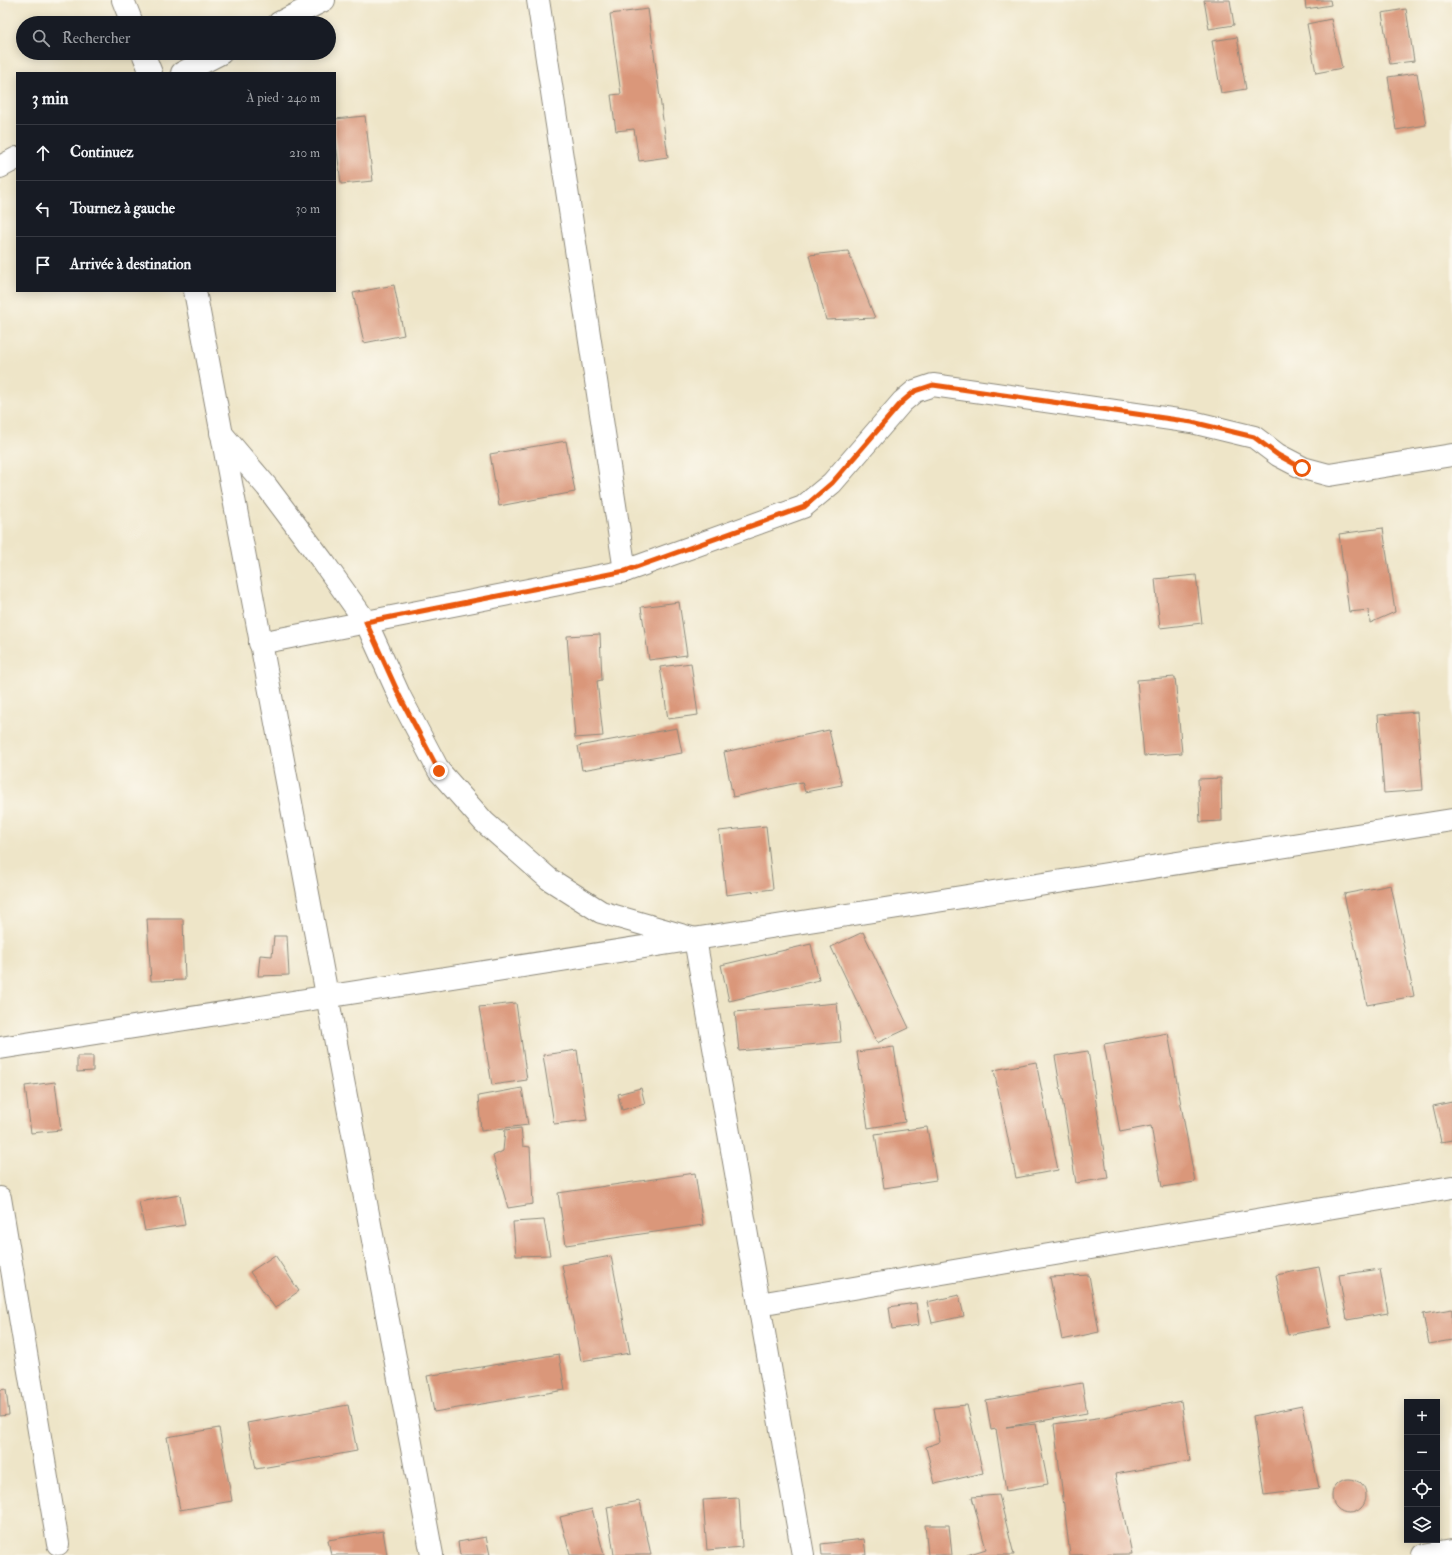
<!DOCTYPE html>
<html lang="fr">
<meta charset="utf-8">
<style>
body{margin:0;font-family:"IM FELL Double Pica",serif;background:#20242c;color:#f1f3f6}
.controls{position:absolute;right:12px;bottom:12px;display:grid;overflow:hidden;border-radius:0px;box-shadow:0 2px 10px #0003}
.controls button{width:36px;height:36px;display:grid;place-items:center;padding:0;border:0;border-bottom:1px solid #363941;background:#171b24;color:#f1f3f6;font:20px sans-serif}
.stop{position:absolute;width:12px;height:12px;margin:-9px;border:3px solid #ea580c;border-radius:50%;background:#fff}
.stop.end{background:#ea580c;border-color:#fff;box-shadow:0 1px 4px #0008}
.list{margin:0;padding:0;list-style:none}
h2{display:flex;justify-content:space-between;align-items:center;height:52px;margin:0;padding:0 16px;font-size:17px}
h2 small{font-size:13px;font-weight:400;color:#9ea1a6}
.list li{display:grid;grid-template-columns:26px 1fr auto;gap:12px;align-items:center;box-sizing:border-box;height:56px;padding:0 16px;border-top:1px solid #363941}
.list b{display:block;font-size:15px;white-space:nowrap}
.list em{font-size:13px;font-style:normal;color:#9ea1a6}
.icon{flex:none;width:22px;height:22px;fill:none;stroke:currentColor;stroke-width:2;stroke-linecap:round;stroke-linejoin:round}
.map{position:relative;flex:none;width:1452px;height:1555px;overflow:hidden}
.search{position:absolute;background:#171b24;box-shadow:0 2px 10px #0003;left:16px;top:16px;width:320px;height:44px;display:flex;align-items:center;gap:10px;box-sizing:border-box;padding:0 14px;border-radius:22px;color:#9ea1a6;font-size:15px}
.panel{position:absolute;background:#171b24;box-shadow:0 2px 10px #0003;left:16px;top:72px;width:320px;height:220px;border-radius:0px}
.map>svg:first-child{display:block}
</style>
<div class="map">
<svg width="1452" height="1555" viewBox="0 0 1452 1555">
<rect width="100%" height="100%" fill="#fbf7ec"/>
<filter id="ink" filterUnits="userSpaceOnUse"><feTurbulence type="fractalNoise" baseFrequency=".025" numOctaves="2"/><feDisplacementMap in="SourceGraphic" scale="8" xChannelSelector="R" yChannelSelector="G"/><feConvolveMatrix kernelMatrix="1 2 1 2 8 2 1 2 1" color-interpolation-filters="sRGB"/></filter>
<filter id="wash" filterUnits="userSpaceOnUse"><feTurbulence type="fractalNoise" baseFrequency=".012" numOctaves="4" result="noise"/><feDisplacementMap in="SourceGraphic" scale="16" xChannelSelector="R" yChannelSelector="G"/><feGaussianBlur stdDeviation="0.9" result="paint"/><feColorMatrix in="noise" values="0 0 0 0 0 0 0 0 0 0 0 0 0 0 0 0 0 1.4 0 .05"/><feComposite in="paint" operator="in"/></filter>
<g filter="url(#wash)">
<rect width="100%" height="100%" fill="#eee5c8"/>
<g id="blocks">
<!-- building -->
<g fill="#da977a">
<polygon points="1204,0 1230,0 1234,25 1209,29"/>
<polygon points="1305,0 1330,0 1331,5 1306,9"/>
<polygon points="648,9 668,157 639,161 634,129 616,131 611,95 621,94 610,14"/>
<polygon points="1406,9 1414,61 1390,64 1382,13"/>
<polygon points="1331,19 1342,68 1316,73 1307,24"/>
<polygon points="1237,37 1246,89 1221,93 1212,41"/>
<polygon points="1417,73 1426,125 1396,130 1388,77"/>
<polygon points="365,116 373,181 341,184 335,134 335,119"/>
<polygon points="848,251 875,318 826,320 809,255"/>
<polygon points="394,285 404,335 364,343 353,293"/>
<polygon points="566,441 575,492 499,506 490,454"/>
<polygon points="1383,528 1395,612 1370,623 1369,610 1349,612 1339,534"/>
<polygon points="1196,575 1202,623 1160,628 1155,579"/>
<polygon points="679,602 687,655 649,660 641,607"/>
<polygon points="600,634 602,680 597,681 603,736 575,738 567,636"/>
<polygon points="691,663 698,715 668,719 660,667"/>
<polygon points="1175,677 1182,753 1144,756 1137,680"/>
<polygon points="1417,712 1423,790 1384,793 1378,715"/>
<polygon points="677,728 682,753 582,770 578,746"/>
<polygon points="829,730 842,785 805,792 802,782 733,797 724,752"/>
<polygon points="1221,778 1222,821 1200,822 1198,779"/>
<polygon points="766,826 773,889 726,895 719,831"/>
<polygon points="1391,885 1414,996 1367,1005 1344,894"/>
<polygon points="147,919 183,919 185,980 151,981"/>
<polygon points="863,932 909,1028 877,1043 831,947"/>
<polygon points="274,936 287,936 289,975 258,976 260,955 272,956"/>
<polygon points="811,944 819,980 729,1001 721,965"/>
<polygon points="516,1003 527,1080 492,1085 479,1007"/>
<polygon points="837,1003 841,1042 739,1051 735,1012"/>
<polygon points="1168,1033 1195,1182 1162,1187 1151,1126 1120,1132 1104,1044"/>
<polygon points="894,1047 905,1122 868,1128 857,1052"/>
<polygon points="577,1050 587,1120 554,1124 543,1055"/>
<polygon points="1088,1051 1108,1178 1076,1183 1055,1056"/>
<polygon points="77,1056 93,1056 93,1071 77,1072"/>
<polygon points="1036,1062 1058,1170 1016,1178 994,1070"/>
<polygon points="55,1082 61,1130 31,1133 25,1086"/>
<polygon points="522,1088 528,1125 481,1131 478,1096"/>
<polygon points="641,1088 645,1104 622,1110 618,1094"/>
<polygon points="1452,1102 1452,1140 1441,1142 1433,1106"/>
<polygon points="927,1127 936,1180 884,1188 875,1134"/>
<polygon points="521,1128 523,1146 530,1147 533,1204 508,1208 493,1156 503,1151 505,1130"/>
<polygon points="695,1173 703,1225 566,1245 558,1193"/>
<polygon points="180,1195 185,1225 145,1231 139,1202"/>
<polygon points="544,1220 550,1255 516,1256 513,1222"/>
<polygon points="275,1255 299,1291 275,1308 250,1272"/>
<polygon points="611,1256 630,1353 581,1361 562,1265"/>
<polygon points="1319,1267 1331,1327 1288,1335 1276,1275"/>
<polygon points="1380,1269 1388,1313 1347,1320 1339,1275"/>
<polygon points="1089,1275 1099,1332 1062,1340 1050,1277"/>
<polygon points="959,1295 964,1316 932,1323 927,1302"/>
<polygon points="916,1303 919,1325 892,1329 889,1307"/>
<polygon points="1452,1309 1452,1340 1429,1344 1423,1314"/>
<polygon points="559,1354 565,1390 434,1412 427,1376"/>
<polygon points="1082,1383 1087,1413 1006,1427 1036,1424 1048,1484 1006,1491 996,1429 991,1430 986,1400"/>
<polygon points="6,1389 9,1415 0,1416 0,1390"/>
<polygon points="1181,1401 1190,1461 1115,1474 1132,1554 1070,1555 1054,1424 1104,1417"/>
<polygon points="348,1405 357,1451 256,1469 247,1423"/>
<polygon points="967,1405 983,1473 935,1484 926,1447 940,1442 934,1408"/>
<polygon points="1302,1406 1319,1488 1264,1495 1253,1416"/>
<polygon points="219,1428 232,1501 180,1510 167,1437"/>
<circle cx="1349" cy="1496" r="17"/>
<polygon points="999,1495 1014,1555 967,1555 986,1549 972,1497"/>
<polygon points="739,1498 742,1547 707,1550 703,1500"/>
<polygon points="640,1501 651,1555 614,1555 607,1507"/>
<polygon points="592,1509 604,1555 570,1555 560,1517"/>
<polygon points="925,1525 949,1525 952,1555 928,1555"/>
<polygon points="383,1531 387,1555 331,1555 328,1540"/>
<polygon points="486,1537 490,1555 460,1555 458,1542"/>
<polygon points="864,1539 866,1555 822,1555 821,1544"/>
</g>
</g>
</g>
<g filter="url(#ink)">
<use href="#blocks" fill-opacity="0" stroke="#8c887a" stroke-width="1"/>
<g fill="none" stroke-linecap="round" stroke-linejoin="round">
<!-- street casing -->
<g stroke="#8c887a" stroke-width="24">
<g id="street">
<polyline points="123,0 132,23"/>
<polyline points="538,0 625,571"/>
<polyline points="279,23 324,0"/>
<polyline points="143,53 151,73"/>
<polyline points="182,73 221,53"/>
<polyline points="0,167 17,158"/>
<polyline points="195,291 432,1555"/>
<polyline points="221,433 267,487 324,563 366,622 400,697 439,771 484,822 549,879 601,912 695,939 803,1555"/>
<polyline points="260,643 625,571 803,507 832,483 902,402 915,391 933,385 1192,422 1254,437 1278,455 1303,468 1329,475 1452,455"/>
<polyline points="0,1048 1452,820"/>
<polyline points="0,1198 58,1544"/>
<polyline points="759,1304 1452,1187"/>
<polyline points="1423,1555 1452,1550"/>
</g>
</g>
<!-- street -->
<use href="#street" stroke="#fff" stroke-width="22"/>
</g>
</g>
<g fill="none" stroke-linecap="round" stroke-linejoin="round" filter="url(#ink)">
<!-- route -->
<polyline stroke="#ea580c" stroke-width="5" points="439,771 400,697 366,622 625,571 804,507 832,483 902,402 915,391 933,385 1192,422 1254,437 1278,455 1302,468"/>
</g>
</svg>
<div class="controls">
<button>+</button>
<button>−</button>
<button><svg class="icon" aria-label="locate" viewBox="0 0 24 24"><circle cx="12" cy="12" r="6"/><path d="M12 2v4M12 18v4M2 12h4M18 12h4"/></svg></button>
<button><svg class="icon" aria-label="layers" viewBox="0 0 24 24"><path d="M12 4l9 5-9 5-9-5zM3 14l9 5 9-5"/></svg></button>
</div>
<div class="stop" style="left:1302px;top:468px"></div>
<div class="stop end" style="left:439px;top:771px"></div>
<div class="search"><svg class="icon" aria-label="search" viewBox="0 0 24 24"><circle cx="10" cy="10" r="6"/><path d="M15 15l6 6"/></svg>Rechercher</div>
<section class="panel">
<h2>3 min<small>À pied · 240 m</small></h2>
<ul class="list">
<li><svg class="icon" aria-label="ahead" viewBox="0 0 24 24"><path d="M12 20V5M6 11l6-6 6 6"/></svg><div><b>Continuez</b></div><em>210 m</em></li>
<li><svg class="icon" aria-label="left" viewBox="0 0 24 24"><path d="M17 20v-9H6M10 6l-5 5 5 5"/></svg><div><b>Tournez à gauche</b></div><em>30 m</em></li>
<li><svg class="icon" aria-label="arrive" viewBox="0 0 24 24"><path d="M6 21V4h12l-3 4 3 4H6"/></svg><div><b>Arrivée à destination</b></div></li>
</ul>
</section>
</div>
